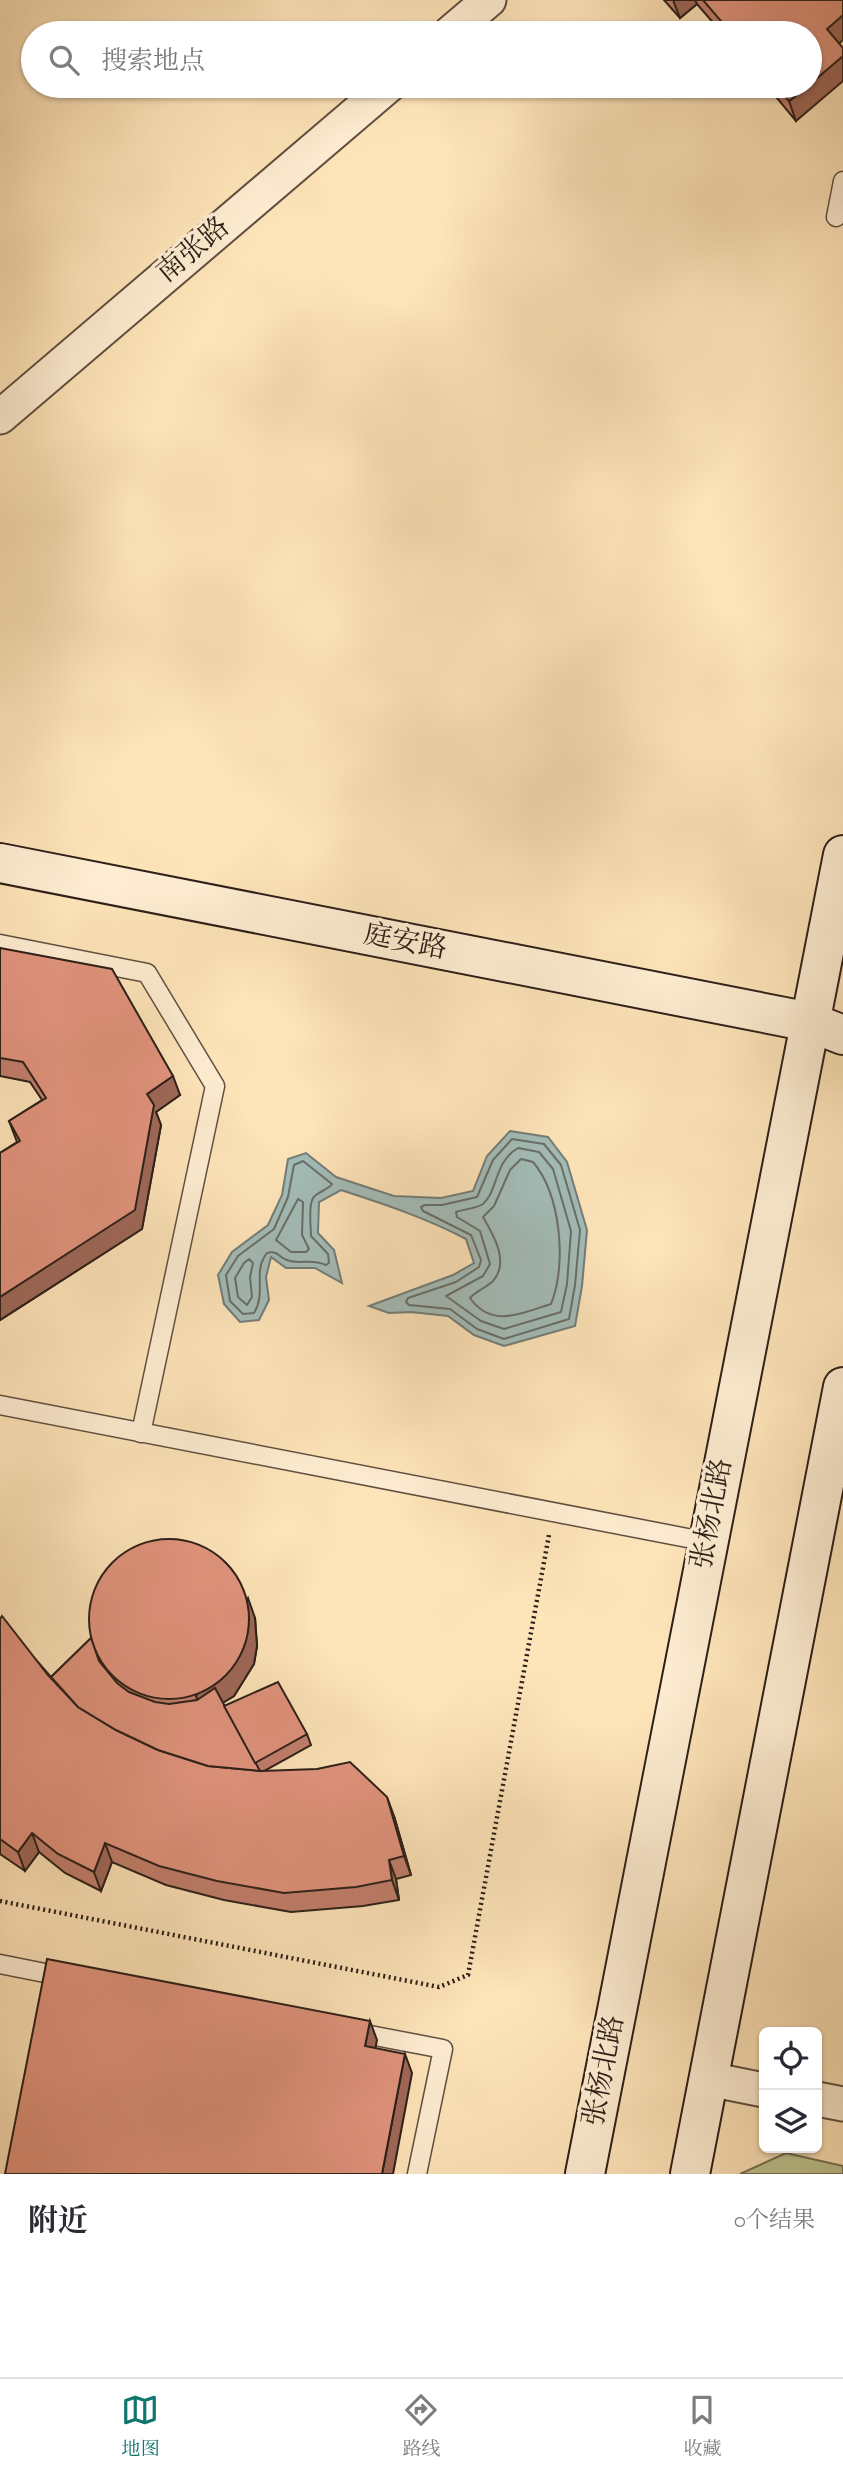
<!DOCTYPE html>
<html lang="zh">
<meta charset="utf-8">
<style>
body{margin:0;font-family:"Sorts Mill Goudy","Noto Serif SC",serif;background:#f7f7f7;color:#2b2b33}
.controls{position:absolute;right:21px;bottom:21px;display:grid;overflow:hidden;border-radius:10px;box-shadow:0 2px 5px #0004}
.controls button{width:63px;height:63px;display:grid;place-items:center;padding:0;border:0;border-bottom:2px solid #e1e1e2;background:#fff;color:#2b2b33;font:35px sans-serif}
.list{margin:0;padding:0;list-style:none}
h2{display:flex;justify-content:space-between;align-items:center;height:91px;margin:0;padding:0 28px;font-size:30px}
h2 small{font-size:23px;font-weight:400;color:#7c7c81}
.icon{flex:none;width:38px;height:38px;fill:none;stroke:currentColor;stroke-width:2;stroke-linecap:round;stroke-linejoin:round}
.map{position:relative;flex:none;width:843px;height:2174px;overflow:hidden}
.search{position:absolute;background:#fff;box-shadow:0 2px 5px #0004;left:21px;right:21px;top:21px;height:77px;display:flex;align-items:center;gap:18px;box-sizing:border-box;padding:0 24px;border-radius:38px;color:#7c7c81;font-size:26px}
.sheet{height:203px;background:#fff}
nav{display:flex;justify-content:space-around;align-items:center;box-sizing:border-box;height:98px;border-top:2px solid #e1e1e2;background:#fff;font-size:19px;color:#7c7c81}
nav a{display:grid;justify-items:center;gap:4px}
nav .on{color:#0f766e}
.map>svg:first-child{display:block}
</style>
<div class="map">
<svg width="843" height="2174" viewBox="0 0 843 2174">
<rect width="100%" height="100%" fill="#fee4b9"/>
<filter id="stains"><feTurbulence type="fractalNoise" baseFrequency=".00286" numOctaves="4"/><feColorMatrix values="0 0 0 0 .2 0 0 0 0 .09 0 0 0 0 .02 0 0 0 .5 -.17"/></filter>
<radialGradient id="worn" r=".72"><stop offset=".6" stop-color="#630" stop-opacity="0"/><stop offset="1" stop-color="#630" stop-opacity=".3"/></radialGradient>
<!-- green -->
<polygon fill="#bfc490" stroke="#767254" stroke-width="2" points="786,2153 843,2166 843,2174 740,2174"/>
<!-- water -->
<path fill="#a3bcb8" stroke="#737d78" stroke-width="2" d="M510 1131 548 1137 567 1162 587 1230 582 1286 575 1326 504 1346 474 1335 448 1316 411 1312 389 1313 369 1306 453 1275 474 1263 466 1239C426 1218 384 1204 341 1190L319 1202 318 1233 334 1250 342 1283 315 1268H286L271 1257 266 1277 269 1300 259 1320 240 1322 224 1304 218 1275 232 1252 268 1225 282 1195 288 1159 306 1153 336 1177 394 1196 441 1198 473 1191 487 1156Z"/>
<g fill="none" stroke-linecap="round" stroke-linejoin="round">
<!-- shore -->
<g stroke="#686e68" stroke-width="2">
<polygon points="512,1139 544,1144 561,1165 580,1230 575,1285 569,1319 504,1339 477,1329 450,1309 409,1305 406,1302 408,1298 456,1282 479,1267 481,1260 471,1235 423,1211 421,1207 425,1205 442,1205 477,1197 493,1160"/>
<path d="M518 1148 539 1152 553 1169 571 1231 567 1284 561 1312 504 1329 481 1321 446 1296 483 1276 490 1264 480 1231 457 1217 456 1212C464 1209 475 1209 483 1204 498 1191 494 1162 518 1148Z"/>
<path d="M521 1159 533 1162C561 1195 567 1265 551 1304 521 1313 492 1329 470 1298 476 1291 486 1288 493 1281 510 1262 493 1234 483 1217L494 1206 510 1170Z"/>
<path d="M303 1161 332 1184C328 1190 317 1192 313 1198 308 1206 311 1227 311 1236L328 1254 329 1263 326 1265C311 1258 298 1265 287 1260 278 1257 278 1250 267 1253 252 1272 267 1291 254 1313L243 1314 230 1301 226 1275 238 1256 274 1229 288 1197 294 1165Z"/>
<polygon points="298,1199 303,1202 302,1235 309,1249 306,1252 291,1252 276,1240"/>
<polygon points="249,1259 253,1263 250,1277 252,1297 247,1305 238,1297 235,1278 244,1263"/>
</g>
<!-- lane casing -->
<g stroke="#605040" stroke-width="21">
<g id="lane">
<polyline points="836,217 843,181"/>
<polyline points="0,944 147,973 215,1086 141,1433"/>
<polyline points="0,1405 708,1542"/>
<polyline points="0,1964 65,1977"/>
<polyline points="354,2032 443,2049 417,2174"/>
</g>
</g>
<!-- street casing -->
<g stroke="#605040" stroke-width="37">
<g id="street">
<polyline points="450,33 489,0"/>
<polyline points="0,417 388,86"/>
<polyline points="709,2079 764,2090"/>
<polyline points="817,2099 843,2104"/>
</g>
</g>
<!-- secondary casing -->
<g stroke="#2c1f18" stroke-width="42">
<g id="secondary">
<polyline points="0,863 810,1022 843,1035"/>
<polyline points="585,2174 843,855"/>
<polyline points="690,2174 843,1387"/>
</g>
</g>
<!-- path -->
<polyline stroke="#2c1f18" stroke-width="4.5" stroke-dasharray="2 3.5" stroke-linecap="butt" points="0,1901 439,1987 468,1975 549,1535"/>
<!-- lane -->
<use href="#lane" stroke="#feedd2" stroke-width="18"/>
<!-- street -->
<use href="#street" stroke="#feedd2" stroke-width="33"/>
<!-- secondary -->
<use href="#secondary" stroke="#feedd2" stroke-width="38"/>
</g>
<!-- wall -->
<g fill="#c27e6c" stroke="#2c1f18" stroke-width="2">
<polygon points="664,0 843,0 839,43 796,121 767,86 810,86 810,33 722,33 697,4 680,18"/>
<polygon points="0,948 180,1095 156,1112 161,1125 142,1229 0,1320 0,1153 17,1142 9,1121 42,1100 30,1082 0,1076"/>
<polygon points="255,1618 257,1646 254,1664 234,1696 222,1703 224,1706 307,1734 311,1745 264,1771 394,1816 411,1875 396,1879 399,1900 363,1906 291,1912 224,1900 166,1885 112,1862 101,1891 65,1873 39,1852 25,1871 0,1854 0,1619 51,1677 91,1638"/>
</g>
<!-- shaded-wall -->
<g fill="#9e6758" stroke="#2c1f18" stroke-width="2">
<polygon points="673,0 695,0 697,4 680,18"/>
<polygon points="843,15 843,40 834,48 827,29"/>
<polygon points="843,56 843,81 796,121 789,101 808,86 810,86 810,84"/>
<polygon points="173,1076 180,1095 156,1112 161,1125 142,1229 0,1320 0,1297 147,1094"/>
<polygon points="248,1598 255,1618 257,1646 254,1664 234,1696 203,1715 196,1696"/>
<polygon points="387,1797 394,1816 411,1875 404,1856"/>
<polygon points="32,1833 39,1852 25,1871 18,1852"/>
<polygon points="105,1843 112,1862 101,1891 94,1872"/>
<polygon points="389,1860 396,1879 399,1900 392,1880"/>
<polygon points="370,2021 377,2040 372,2065 365,2046"/>
<polygon points="405,2054 412,2073 393,2174 382,2174"/>
</g>
<!-- building -->
<g fill="#e1937d" stroke="#2c1f18" stroke-width="2">
<polygon points="703,0 843,0 843,15 827,29 843,48 843,56 810,84 810,33 731,33"/>
<polygon points="776,86 808,86 789,101"/>
<polygon points="0,948 112,969 173,1076 147,1094 154,1105 135,1210 0,1297 0,1153 20,1141 9,1121 46,1098 23,1062 0,1058"/>
<circle cx="169" cy="1619" r="80"/>
<polygon points="2,1616 48,1675 78,1707 116,1730 158,1750 208,1766 261,1771 317,1769 350,1762 387,1797 404,1856 389,1860 392,1880 356,1887 284,1893 217,1881 159,1866 105,1843 94,1872 58,1854 32,1833 18,1852 0,1839 0,1619"/>
<polygon points="91,1638 99,1661 117,1683 129,1692 155,1702 169,1704 197,1700 215,1688 260,1771 208,1766 158,1750 116,1730 78,1707 51,1677"/>
<polygon points="278,1682 307,1734 255,1763 224,1706"/>
<polygon points="47,1959 370,2021 365,2046 405,2054 382,2174 5,2174"/>
</g>
<g text-anchor="middle" dominant-baseline="central" stroke-width="7" stroke-linejoin="round" paint-order="stroke">
<!-- street labels -->
<g font-size="28" fill="#2c1f18" stroke="#feedd2">
<text transform="translate(194 251) rotate(-40)">南张路</text>
<text transform="translate(405 943) rotate(11)">庭安路</text>
<text transform="translate(713 1514) rotate(-79)">张杨北路</text>
<text transform="translate(605 2071) rotate(-79)">张杨北路</text>
</g>
</g>
<rect width="100%" height="100%" filter="url(#stains)"/>
<rect width="100%" height="100%" fill="url(#worn)"/>
</svg>
<div class="controls">
<button><svg class="icon" aria-label="locate" viewBox="0 0 24 24"><circle cx="12" cy="12" r="6"/><path d="M12 2v4M12 18v4M2 12h4M18 12h4"/></svg></button>
<button><svg class="icon" aria-label="layers" viewBox="0 0 24 24"><path d="M12 4l9 5-9 5-9-5zM3 14l9 5 9-5"/></svg></button>
</div>
<div class="search"><svg class="icon" aria-label="search" viewBox="0 0 24 24"><circle cx="10" cy="10" r="6"/><path d="M15 15l6 6"/></svg>搜索地点</div>
</div>
<section class="sheet">
<h2>附近<small>0个结果</small></h2>
<ul class="list">
</ul>
</section>
<nav>
<a class="on"><svg class="icon" aria-label="map" viewBox="0 0 24 24"><path d="M3 6l6-2 6 2 6-2v14l-6 2-6-2-6 2zM9 4v14M15 6v14"/></svg>地图</a>
<a><svg class="icon" aria-label="directions" viewBox="0 0 24 24"><path d="M12 3l9 9-9 9-9-9zM9 14v-3h6M13 9l2 2-2 2"/></svg>路线</a>
<a><svg class="icon" aria-label="saved" viewBox="0 0 24 24"><path d="M7 4h10v16l-5-4-5 4z"/></svg>收藏</a>
</nav>
